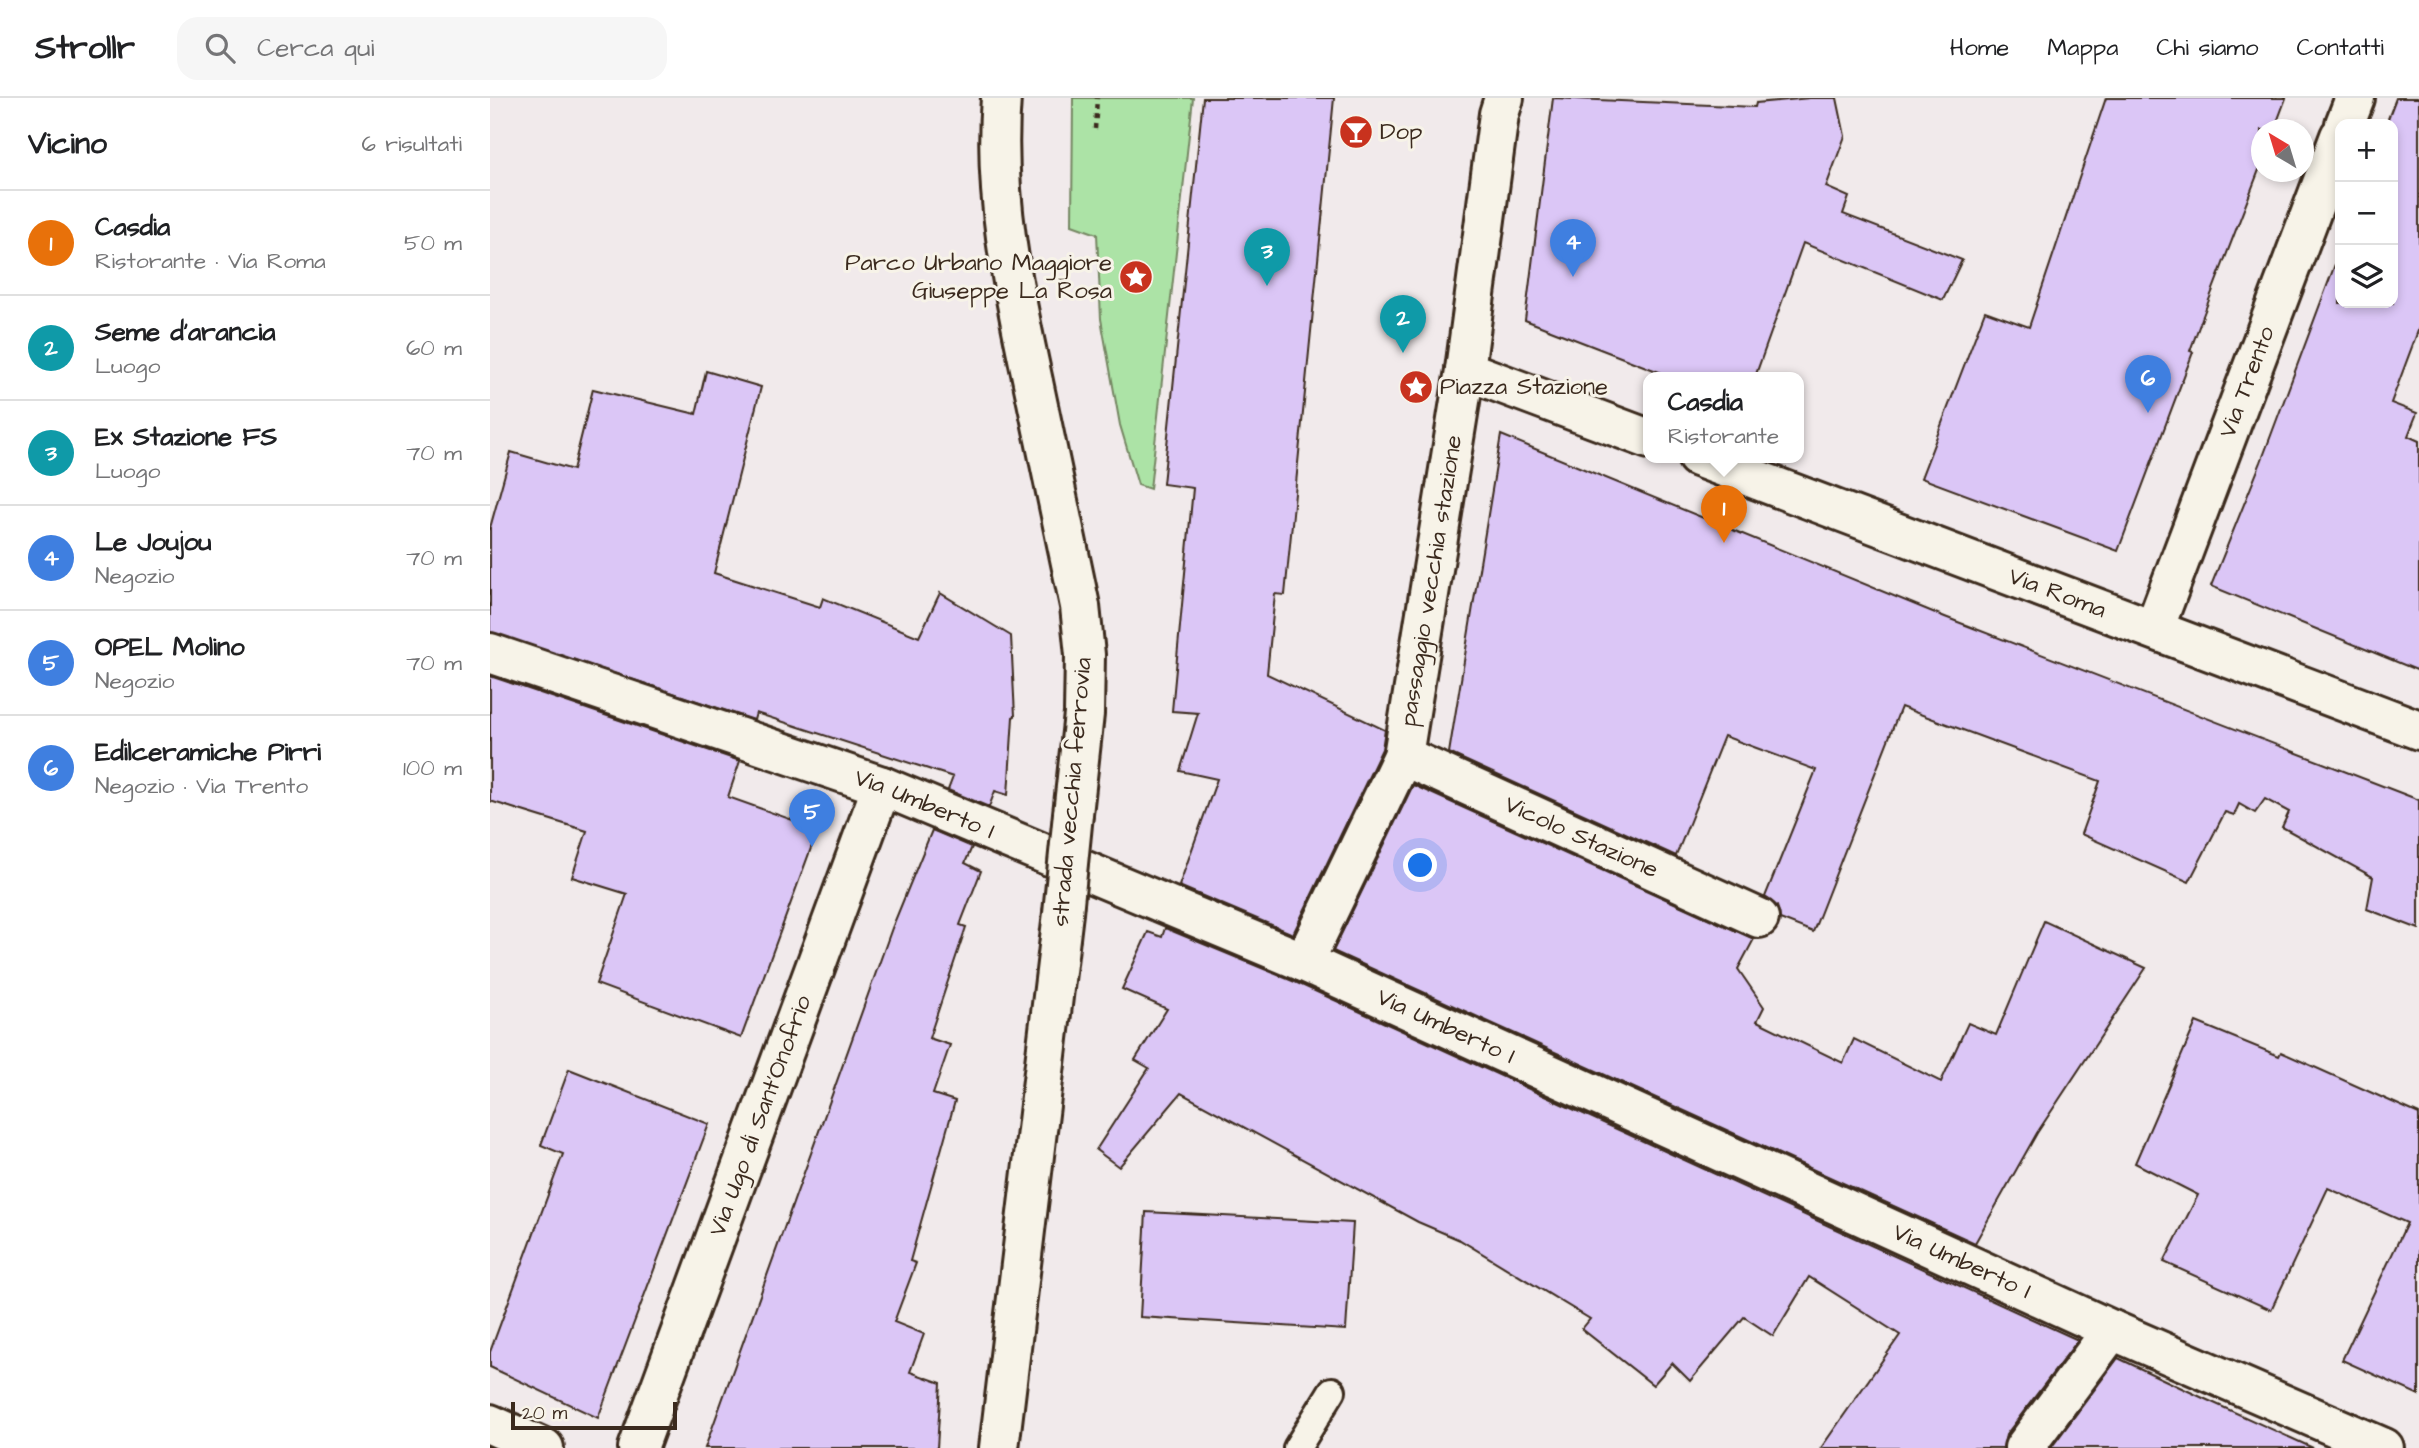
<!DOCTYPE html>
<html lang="it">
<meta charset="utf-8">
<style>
body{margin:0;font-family:"Architects Daughter",sans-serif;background:#f6f6f6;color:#202124}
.controls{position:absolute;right:21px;top:21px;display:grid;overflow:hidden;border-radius:14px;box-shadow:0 4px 10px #0003}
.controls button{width:63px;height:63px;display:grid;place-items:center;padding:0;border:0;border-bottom:2px solid #e0e0e0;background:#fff;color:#202124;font:35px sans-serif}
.compass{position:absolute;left:1761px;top:21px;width:63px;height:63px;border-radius:50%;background:#fff;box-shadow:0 4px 10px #0003;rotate:322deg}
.scale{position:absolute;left:21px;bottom:18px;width:166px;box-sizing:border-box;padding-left:7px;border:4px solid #3b2a1e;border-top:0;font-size:19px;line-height:24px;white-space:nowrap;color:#3b2a1e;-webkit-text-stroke:5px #f7f3e8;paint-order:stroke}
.you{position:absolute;left:931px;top:768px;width:24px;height:24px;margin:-18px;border:5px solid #fff;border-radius:50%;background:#1a73e8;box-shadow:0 0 0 10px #1a73e833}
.badge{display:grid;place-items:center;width:46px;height:46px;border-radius:50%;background:#c8321e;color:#fff;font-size:23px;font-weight:700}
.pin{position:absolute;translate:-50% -58px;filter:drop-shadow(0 2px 4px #0008)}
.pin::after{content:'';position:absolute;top:37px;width:24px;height:21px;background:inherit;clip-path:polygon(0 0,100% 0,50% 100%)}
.popup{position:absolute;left:1153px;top:274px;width:161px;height:91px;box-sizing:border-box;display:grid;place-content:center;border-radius:14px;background:#fff;filter:drop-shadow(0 2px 5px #0005);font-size:23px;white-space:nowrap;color:#757577}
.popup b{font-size:26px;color:#202124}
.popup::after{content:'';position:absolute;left:50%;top:100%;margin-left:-14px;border:14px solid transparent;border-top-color:#fff}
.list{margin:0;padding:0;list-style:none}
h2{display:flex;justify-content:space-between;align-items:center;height:91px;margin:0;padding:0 28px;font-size:30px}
h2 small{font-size:23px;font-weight:400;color:#757577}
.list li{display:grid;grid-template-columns:46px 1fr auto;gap:21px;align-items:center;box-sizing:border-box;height:105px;padding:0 28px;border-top:2px solid #e0e0e0}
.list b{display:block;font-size:26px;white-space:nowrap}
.list p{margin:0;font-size:23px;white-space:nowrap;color:#757577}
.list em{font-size:23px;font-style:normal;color:#757577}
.icon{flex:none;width:38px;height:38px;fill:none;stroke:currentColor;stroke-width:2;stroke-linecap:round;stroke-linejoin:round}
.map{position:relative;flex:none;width:1929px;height:1350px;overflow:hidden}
header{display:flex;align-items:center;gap:42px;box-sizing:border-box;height:98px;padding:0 35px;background:#fff;border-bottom:2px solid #e0e0e0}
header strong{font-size:33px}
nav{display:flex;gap:38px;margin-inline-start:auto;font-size:24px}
.search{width:490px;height:63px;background:#f6f6f6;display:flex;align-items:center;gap:18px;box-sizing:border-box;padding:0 24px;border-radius:21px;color:#757577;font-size:26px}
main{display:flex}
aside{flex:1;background:#fff}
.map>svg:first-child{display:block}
</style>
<header>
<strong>Strollr</strong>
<div class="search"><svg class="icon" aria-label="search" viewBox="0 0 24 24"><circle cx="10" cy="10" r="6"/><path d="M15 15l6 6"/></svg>Cerca qui</div>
<nav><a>Home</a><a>Mappa</a><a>Chi siamo</a><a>Contatti</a></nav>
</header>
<main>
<aside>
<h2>Vicino<small>6 risultati</small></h2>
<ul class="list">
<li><span class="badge" style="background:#e8710a">1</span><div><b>Casdia</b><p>Ristorante · Via Roma</p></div><em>50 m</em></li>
<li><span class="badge" style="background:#0f9aa8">2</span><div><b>Seme d'arancia</b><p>Luogo</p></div><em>60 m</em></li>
<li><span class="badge" style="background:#0f9aa8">3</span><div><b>Ex Stazione FS</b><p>Luogo</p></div><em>70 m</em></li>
<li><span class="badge" style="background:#3f7fe0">4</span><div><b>Le Joujou</b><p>Negozio</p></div><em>70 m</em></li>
<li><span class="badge" style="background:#3f7fe0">5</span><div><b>OPEL Molino</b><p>Negozio</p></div><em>70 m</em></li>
<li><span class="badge" style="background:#3f7fe0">6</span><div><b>Edilceramiche Pirri</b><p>Negozio · Via Trento</p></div><em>100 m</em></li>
</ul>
</aside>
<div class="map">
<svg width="1929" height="1350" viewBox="0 0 1929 1350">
<rect width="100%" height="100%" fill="#f1eaeb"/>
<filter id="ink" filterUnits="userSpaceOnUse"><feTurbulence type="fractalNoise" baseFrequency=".0143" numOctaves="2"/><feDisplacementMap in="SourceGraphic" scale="14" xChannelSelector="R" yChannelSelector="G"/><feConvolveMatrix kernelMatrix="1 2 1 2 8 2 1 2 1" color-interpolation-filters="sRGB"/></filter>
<g filter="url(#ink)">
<!-- green -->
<polygon fill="#ace3a6" stroke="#748662" stroke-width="2" points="583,0 703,0 660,391 648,387 630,327 611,221 607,136 582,127"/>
<!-- building -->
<g fill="#dbc6f6" stroke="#3b2a1e" stroke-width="2">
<polygon points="713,0 844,0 795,497 785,496 777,576 895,632 892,651 803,836 689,788 727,681 690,673 708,615 682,613 703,390 673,386"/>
<polygon points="1063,0 1265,9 1266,5 1320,0 1347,0 1355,38 1336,89 1359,99 1353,116 1472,162 1453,202 1313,145 1265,279 1182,279 1035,222"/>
<polygon points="1616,0 1796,0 1784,32 1772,32 1772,64 1714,215 1700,253 1703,254 1628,453 1431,380 1495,213 1539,229"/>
<polygon points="1906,0 1929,0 1929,230 1901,305 1927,315 1918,338 1929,343 1929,573 1721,488 1771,364 1850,153 1850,205 1903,205 1903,26 1896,26"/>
<polygon points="216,273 271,289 224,475 330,509 333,500 429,539 450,495 521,538 525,618 523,619 518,697 505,693 499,709 458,692 463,679 266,615 264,622 0,534 0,430 21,354 83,372 103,291 206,316"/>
<polygon points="1011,337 1455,519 1929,702 1929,831 1877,811 1883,779 1792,729 1799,714 1775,701 1765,715 1749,706 1744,717 1735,714 1699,784 1591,736 1610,683 1411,609 1323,834 1290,821 1287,808 1275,799 1326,672 1234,638 1186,758 959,655"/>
<polygon points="0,578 250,663 238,699 328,731 251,940 106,886 137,796 82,779 97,733 0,703"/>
<polygon points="923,687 1264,841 1248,871 1274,909 1267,923 1353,965 1364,941 1451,984 1478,925 1506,937 1554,823 1656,870 1547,1035 1485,1145 843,853"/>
<polygon points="442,732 482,749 475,765 491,773 470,827 476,829 439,940 460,947 443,996 465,1003 420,1163 426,1165 404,1224 434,1236 420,1274 451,1285 447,1350 215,1350 402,830"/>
<polygon points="675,830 805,884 1588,1242 1516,1337 1513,1350 1331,1350 1410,1237 1319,1179 1283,1238 1254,1219 1200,1283 1182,1265 1163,1287 1092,1231 1100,1221 970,1142 928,1124 691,995 629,1069 606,1052 659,970 645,962 677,911 632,891 658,834 672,839"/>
<polygon points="1706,924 1789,958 1791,954 1929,1016 1929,1297 1852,1262 1917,1125 1838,1090 1781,1212 1674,1164 1708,1097 1645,1065"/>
<polygon points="79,971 219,1026 108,1320 0,1269 0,1254 73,1056 51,1047"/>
<polygon points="656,1114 863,1125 856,1232 650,1219"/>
<polygon points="1628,1260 1713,1300 1823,1350 1561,1350"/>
</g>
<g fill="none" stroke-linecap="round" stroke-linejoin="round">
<!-- service casing -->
<g stroke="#3b2a1e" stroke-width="32">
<polyline id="service" points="807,1350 842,1293"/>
</g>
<!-- minor casing -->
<g stroke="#3b2a1e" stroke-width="44">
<g id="minor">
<polyline points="1855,26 1865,0"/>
<polyline points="975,272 1159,341"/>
<path id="s1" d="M1207 359 1929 632"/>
<path id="s2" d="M1664 531 1850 38"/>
<path id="s3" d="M913 658 1269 820"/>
<path id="s4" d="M814 864 913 658 975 272 1009 16 1014 0"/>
<path id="s5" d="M148 1350 392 688"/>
<polyline points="1534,1350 1622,1232"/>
</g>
</g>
<!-- tertiary casing -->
<g stroke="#3b2a1e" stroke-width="44">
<g id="tertiary">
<path d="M511 0C503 96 523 191 543 284 559 359 575 434 590 508L595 557 594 616 583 716"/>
<path id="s6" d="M0 555 392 688 814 864 1622 1232 1894 1350"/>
<polyline points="0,1326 54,1350"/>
<polyline points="509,1350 573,815"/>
</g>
</g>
<!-- path -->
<polyline stroke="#3b2a1e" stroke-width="4.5" stroke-dasharray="5 5" stroke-linecap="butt" points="605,31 607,0"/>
<!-- service -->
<use href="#service" stroke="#f7f3e8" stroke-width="26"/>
<!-- minor -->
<use href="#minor" stroke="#f7f3e8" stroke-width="38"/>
<!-- tertiary -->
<use href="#tertiary" stroke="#f7f3e8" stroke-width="38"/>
<!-- tertiary-bridge casing -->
<g stroke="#3b2a1e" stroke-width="44" stroke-linecap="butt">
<polyline id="tertiary-bridge" points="573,815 583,716"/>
</g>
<!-- tertiary-bridge -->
<use href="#tertiary-bridge" stroke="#f7f3e8" stroke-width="38"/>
</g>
</g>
<!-- icons -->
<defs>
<g id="bar-disc" transform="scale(1.75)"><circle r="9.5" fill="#c8321e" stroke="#f7f3e8"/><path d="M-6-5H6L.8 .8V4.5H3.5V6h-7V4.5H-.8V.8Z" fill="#fff"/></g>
<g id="sight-disc" transform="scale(1.75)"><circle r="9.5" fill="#c8321e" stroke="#f7f3e8"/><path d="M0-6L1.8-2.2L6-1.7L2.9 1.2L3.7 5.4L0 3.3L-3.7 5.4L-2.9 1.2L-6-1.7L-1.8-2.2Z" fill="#fff"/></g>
</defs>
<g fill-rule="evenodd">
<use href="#bar-disc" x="866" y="34"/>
<use href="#sight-disc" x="646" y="179"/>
<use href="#sight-disc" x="926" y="289"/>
</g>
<g text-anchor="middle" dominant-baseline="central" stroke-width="6" stroke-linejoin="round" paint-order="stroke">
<!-- poi labels -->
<g font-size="24" fill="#3b2a1e" stroke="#f7f3e8" text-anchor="start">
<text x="890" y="34">Dop</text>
<text x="622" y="165" text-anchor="end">Parco Urbano Maggiore<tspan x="622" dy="28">Giuseppe La Rosa</tspan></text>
<text x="950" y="289">Piazza Stazione</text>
</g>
<!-- street labels -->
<g font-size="24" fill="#3b2a1e" stroke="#f7f3e8">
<text stroke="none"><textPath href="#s2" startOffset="264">Via Trento</textPath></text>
<text stroke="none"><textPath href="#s4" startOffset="406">passaggio vecchia stazione</textPath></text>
<text stroke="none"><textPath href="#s1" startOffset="385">Via Roma</textPath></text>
<text transform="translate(582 694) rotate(-85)">strada vecchia ferrovia</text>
<text stroke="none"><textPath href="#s6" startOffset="460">Via Umberto I</textPath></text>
<text stroke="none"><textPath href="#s3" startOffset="196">Vicolo Stazione</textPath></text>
<text stroke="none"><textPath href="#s6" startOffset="1027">Via Umberto I</textPath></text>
<text stroke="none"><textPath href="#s5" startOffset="354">Via Ugo di Sant'Onofrio</textPath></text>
<text stroke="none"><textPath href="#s6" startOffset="1594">Via Umberto I</textPath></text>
</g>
</g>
</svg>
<div class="controls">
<button>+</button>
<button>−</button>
<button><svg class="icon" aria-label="layers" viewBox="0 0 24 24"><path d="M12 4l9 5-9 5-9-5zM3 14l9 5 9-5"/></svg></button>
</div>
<svg class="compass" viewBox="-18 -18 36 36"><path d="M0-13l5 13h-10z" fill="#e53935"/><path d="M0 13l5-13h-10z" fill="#757577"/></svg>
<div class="scale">20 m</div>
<div class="you"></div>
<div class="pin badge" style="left:1234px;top:445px;background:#e8710a">1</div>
<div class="popup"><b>Casdia</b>Ristorante</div>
<div class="pin badge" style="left:913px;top:255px;background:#0f9aa8">2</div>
<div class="pin badge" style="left:777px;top:188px;background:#0f9aa8">3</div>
<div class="pin badge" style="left:1083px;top:179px;background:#3f7fe0">4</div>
<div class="pin badge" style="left:322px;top:749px;background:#3f7fe0">5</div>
<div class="pin badge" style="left:1658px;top:315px;background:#3f7fe0">6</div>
</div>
</main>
